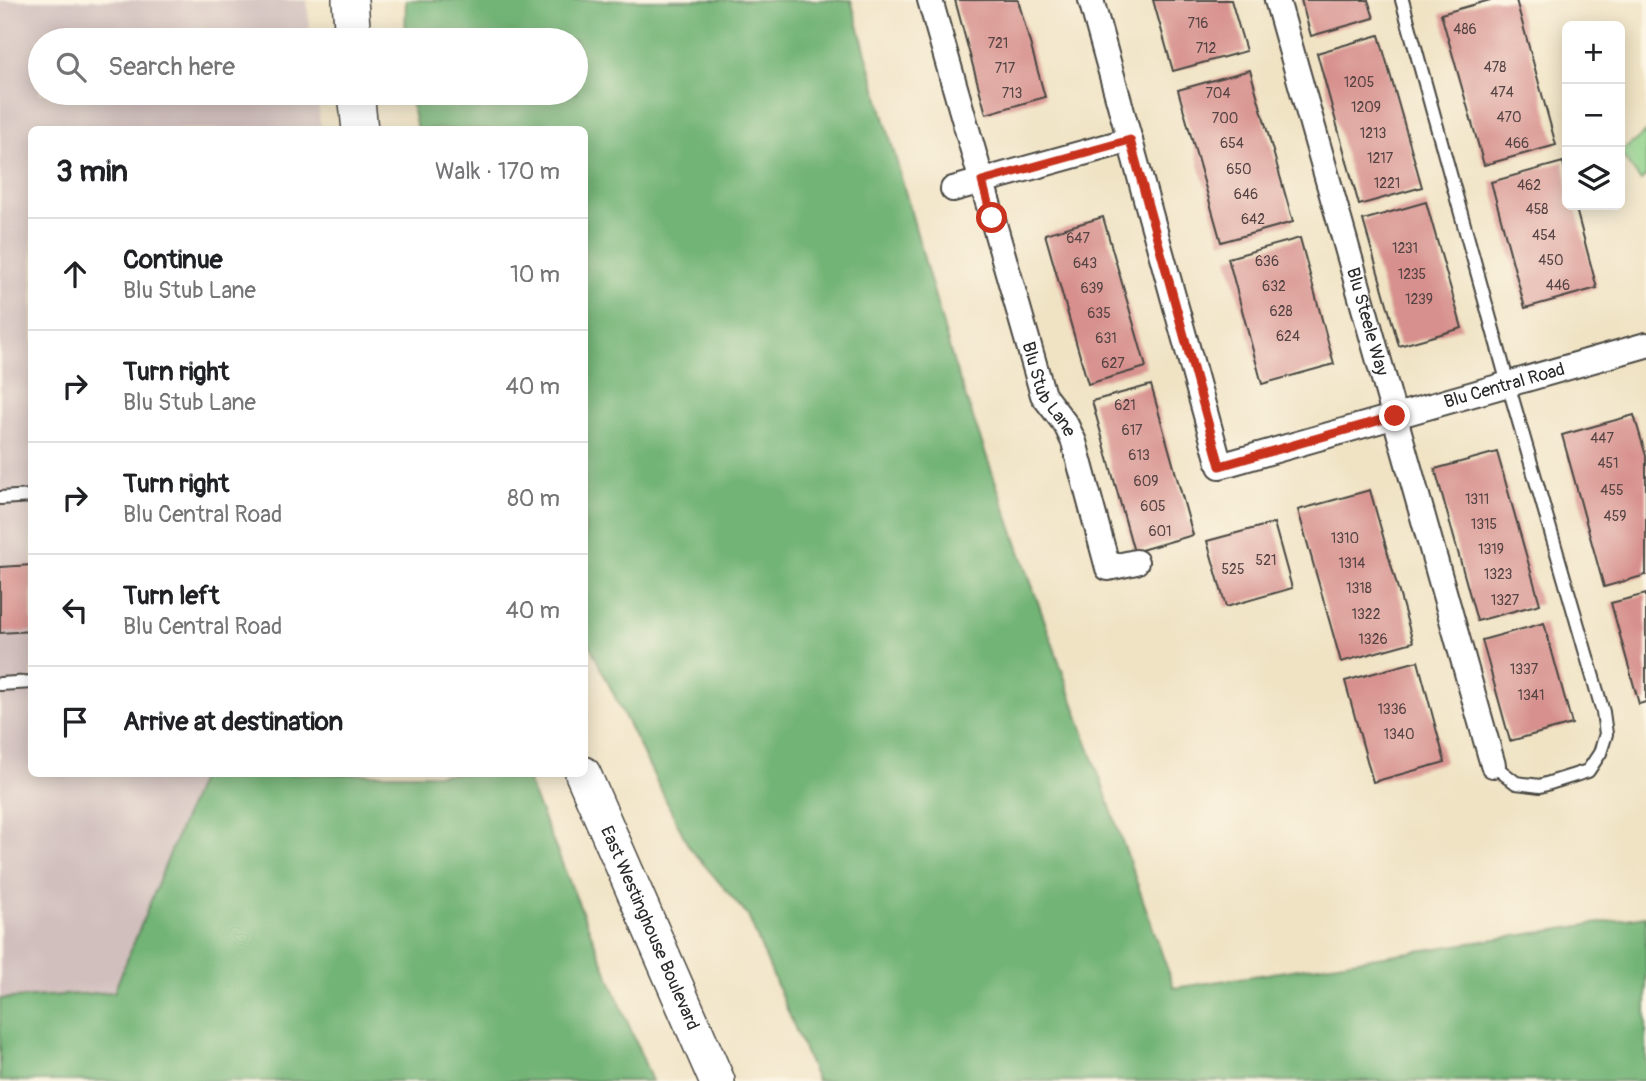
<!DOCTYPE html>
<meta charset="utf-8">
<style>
body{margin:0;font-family:Pangolin,sans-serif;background:#f2f2f2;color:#202124}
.controls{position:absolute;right:21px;top:21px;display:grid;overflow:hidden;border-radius:10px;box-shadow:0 4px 18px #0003}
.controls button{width:63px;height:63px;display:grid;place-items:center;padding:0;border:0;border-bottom:2px solid #e0e0e0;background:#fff;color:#202124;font:35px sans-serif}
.stop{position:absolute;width:21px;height:21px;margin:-16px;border:5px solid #c8321e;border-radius:50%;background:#fff}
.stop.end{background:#c8321e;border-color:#fff;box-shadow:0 2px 7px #0008}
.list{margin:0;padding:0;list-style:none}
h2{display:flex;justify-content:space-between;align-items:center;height:91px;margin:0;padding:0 28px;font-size:30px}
h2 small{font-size:23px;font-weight:400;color:#757577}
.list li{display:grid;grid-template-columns:46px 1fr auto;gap:21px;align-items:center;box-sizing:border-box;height:112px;padding:0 28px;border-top:2px solid #e0e0e0}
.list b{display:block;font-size:26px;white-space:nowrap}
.list p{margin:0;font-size:23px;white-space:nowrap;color:#757577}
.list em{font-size:23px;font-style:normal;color:#757577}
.icon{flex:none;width:38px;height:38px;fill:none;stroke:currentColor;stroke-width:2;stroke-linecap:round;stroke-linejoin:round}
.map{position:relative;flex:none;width:1646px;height:1081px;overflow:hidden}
.search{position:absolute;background:#fff;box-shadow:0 4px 18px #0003;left:28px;top:28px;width:560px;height:77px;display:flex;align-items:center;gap:18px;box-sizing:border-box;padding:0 24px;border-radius:38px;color:#757577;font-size:26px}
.panel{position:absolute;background:#fff;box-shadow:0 4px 18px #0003;left:28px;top:126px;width:560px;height:651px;border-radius:10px}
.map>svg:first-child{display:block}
</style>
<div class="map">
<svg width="1646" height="1081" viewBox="0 0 1646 1081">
<rect width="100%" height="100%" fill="#fcf5e5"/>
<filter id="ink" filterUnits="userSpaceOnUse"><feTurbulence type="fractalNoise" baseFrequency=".0143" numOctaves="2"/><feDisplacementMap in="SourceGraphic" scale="14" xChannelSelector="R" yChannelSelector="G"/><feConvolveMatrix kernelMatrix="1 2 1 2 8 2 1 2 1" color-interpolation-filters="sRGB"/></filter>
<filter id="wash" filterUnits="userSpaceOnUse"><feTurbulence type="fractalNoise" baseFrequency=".00686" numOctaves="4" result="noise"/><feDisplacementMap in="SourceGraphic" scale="28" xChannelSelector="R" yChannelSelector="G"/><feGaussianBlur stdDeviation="1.57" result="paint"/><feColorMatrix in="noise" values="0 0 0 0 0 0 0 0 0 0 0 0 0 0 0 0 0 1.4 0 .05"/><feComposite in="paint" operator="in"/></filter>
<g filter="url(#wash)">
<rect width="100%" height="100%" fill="#f0e3c4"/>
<!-- industrial -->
<polygon fill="#d1bfbd" points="0,0 307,0 311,40 40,40 40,93 317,93 321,129 32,130 32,774 202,774 114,992 0,999"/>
<!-- green -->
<polygon fill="#8ed28a" stroke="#5c7e5a" stroke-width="2" points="1646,132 1646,176 1641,181 1620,153"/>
<!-- forest -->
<g fill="#72b476" stroke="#4e7050" stroke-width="2">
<polygon points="406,0 851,0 953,361 1174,988 1646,916 1646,1081 817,1081 748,916 689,847 585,636 584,130 417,129 409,93 576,93 576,40 405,40"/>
<polygon points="202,774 525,774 652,1081 0,1081 0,999 114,992"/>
</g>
<g id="blocks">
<!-- building -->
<g fill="#d7908d">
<polygon points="955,0 1018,0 1045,97 986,114"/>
<polygon points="1153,0 1231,0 1246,51 1173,71"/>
<polygon points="1301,0 1368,0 1374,18 1311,36"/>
<polygon points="1490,0 1516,0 1556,145 1484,165 1441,14"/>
<polygon points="1379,35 1422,187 1359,205 1317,53"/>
<polygon points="1250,70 1293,222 1221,242 1178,90"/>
<polygon points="1563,162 1567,177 1567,205 1575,205 1597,288 1525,308 1491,182"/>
<polygon points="1426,202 1462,328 1399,346 1363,220"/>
<polygon points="1103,217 1146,367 1088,384 1045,234"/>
<polygon points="1300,238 1334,364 1262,384 1228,258"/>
<polygon points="1151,385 1193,535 1134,552 1092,401"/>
<polygon points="1634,415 1646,456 1646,575 1604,587 1562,435"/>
<polygon points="1497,452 1540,604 1477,621 1435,469"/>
<polygon points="1370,490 1413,642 1341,662 1298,510"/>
<polygon points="1274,523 1292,588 1226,607 1207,541"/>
<polygon points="32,565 32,631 0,633 0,567"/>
<polygon points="1646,594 1646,702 1639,704 1611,603"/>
<polygon points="1544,623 1572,724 1510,741 1482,640"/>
<polygon points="1418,661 1445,762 1373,782 1345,681"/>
</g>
</g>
</g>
<g filter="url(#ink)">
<use href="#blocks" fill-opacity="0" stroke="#494742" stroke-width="2"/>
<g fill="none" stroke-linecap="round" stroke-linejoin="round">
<!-- lane casing -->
<g stroke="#494742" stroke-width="16">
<g id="lane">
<polyline points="1402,0 1508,384 1603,712 1606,734 1600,753 1588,771 1540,786 1516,783 1493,765"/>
<polyline points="0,498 32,496"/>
<polyline points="0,684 32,682"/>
</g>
</g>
<!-- street casing -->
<g stroke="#494742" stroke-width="28">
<g id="street">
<path id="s1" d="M930 0 1043 395 1066 425 1074 442 1108 568 1136 562"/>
<path id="s2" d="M1091 0 1220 466 1646 345"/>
<path id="s3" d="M1277 0 1493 765"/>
<polyline points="953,189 1130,140"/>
</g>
</g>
<!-- secondary casing -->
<g stroke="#494742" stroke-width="38">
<g id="secondary">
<polyline points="350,0 353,40"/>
<polyline points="356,93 360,130"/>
<path id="s4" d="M583 774 717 1081"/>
</g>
</g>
<!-- lane -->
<use href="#lane" stroke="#fff" stroke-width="12"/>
<!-- street -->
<use href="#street" stroke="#fff" stroke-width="24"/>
<!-- secondary -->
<use href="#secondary" stroke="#fff" stroke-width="35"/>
</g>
</g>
<g fill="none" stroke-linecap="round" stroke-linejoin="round" filter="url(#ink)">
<!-- route -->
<polyline stroke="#c8321e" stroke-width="9" points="992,218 982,181 1130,140 1220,466 1395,416"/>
</g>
<g text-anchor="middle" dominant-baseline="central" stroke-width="5" stroke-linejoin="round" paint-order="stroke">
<!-- number labels -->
<g font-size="14" fill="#564444">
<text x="1198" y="23">716</text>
<text x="1465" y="29">486</text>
<text x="998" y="43">721</text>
<text x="1206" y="48">712</text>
<text x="1495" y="67">478</text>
<text x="1005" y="68">717</text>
<text x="1359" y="82">1205</text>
<text x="1502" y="92">474</text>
<text x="1012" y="93">713</text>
<text x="1218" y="93">704</text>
<text x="1366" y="107">1209</text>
<text x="1509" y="117">470</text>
<text x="1225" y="118">700</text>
<text x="1373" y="133">1213</text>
<text x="1232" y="143">654</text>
<text x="1517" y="143">466</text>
<text x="1380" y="158">1217</text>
<text x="1239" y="169">650</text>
<text x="1387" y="183">1221</text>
<text x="1529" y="185">462</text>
<text x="1246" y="194">646</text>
<text x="1537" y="209">458</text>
<text x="1253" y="219">642</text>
<text x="1544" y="235">454</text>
<text x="1078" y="238">647</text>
<text x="1405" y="248">1231</text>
<text x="1551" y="260">450</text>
<text x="1267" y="261">636</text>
<text x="1085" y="263">643</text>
<text x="1412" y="274">1235</text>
<text x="1558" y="285">446</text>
<text x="1274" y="286">632</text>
<text x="1092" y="288">639</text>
<text x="1419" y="299">1239</text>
<text x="1281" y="311">628</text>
<text x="1099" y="313">635</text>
<text x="1288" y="336">624</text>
<text x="1106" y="338">631</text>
<text x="1113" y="363">627</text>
<text x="1125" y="405">621</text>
<text x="1132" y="430">617</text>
<text x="1602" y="438">447</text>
<text x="1139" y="455">613</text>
<text x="1608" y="463">451</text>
<text x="1146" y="481">609</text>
<text x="1612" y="490">455</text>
<text x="1477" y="499">1311</text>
<text x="1153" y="506">605</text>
<text x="1615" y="516">459</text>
<text x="1484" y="524">1315</text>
<text x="1160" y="531">601</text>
<text x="1345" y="538">1310</text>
<text x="1491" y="549">1319</text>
<text x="1266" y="560">521</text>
<text x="1352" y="563">1314</text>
<text x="1233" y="569">525</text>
<text x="1498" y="574">1323</text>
<text x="1359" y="588">1318</text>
<text x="1505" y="600">1327</text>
<text x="1366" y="614">1322</text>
<text x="1373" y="639">1326</text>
<text x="1524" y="669">1337</text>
<text x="1531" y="695">1341</text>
<text x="1392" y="709">1336</text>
<text x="1399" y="734">1340</text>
</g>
<!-- street labels -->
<g font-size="18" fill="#2b2b2b" stroke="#fcf5e5">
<text stroke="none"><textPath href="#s3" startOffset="334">Blu Steele Way</textPath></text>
<text stroke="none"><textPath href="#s2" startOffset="779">Blu Central Road</textPath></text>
<text stroke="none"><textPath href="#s1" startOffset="408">Blu Stub Lane</textPath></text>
<text stroke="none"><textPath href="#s4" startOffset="168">East Westinghouse Boulevard</textPath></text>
</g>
</g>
</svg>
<div class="controls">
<button>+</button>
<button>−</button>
<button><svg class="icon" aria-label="layers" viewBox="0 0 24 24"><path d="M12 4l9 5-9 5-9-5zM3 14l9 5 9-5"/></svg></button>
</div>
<div class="stop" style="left:992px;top:218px"></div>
<div class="stop end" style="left:1395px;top:416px"></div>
<div class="search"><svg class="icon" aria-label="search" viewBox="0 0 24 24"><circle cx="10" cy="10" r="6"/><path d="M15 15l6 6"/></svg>Search here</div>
<section class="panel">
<h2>3 min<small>Walk · 170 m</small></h2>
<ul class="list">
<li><svg class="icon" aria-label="ahead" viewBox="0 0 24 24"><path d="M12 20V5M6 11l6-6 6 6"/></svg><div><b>Continue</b><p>Blu Stub Lane</p></div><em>10 m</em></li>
<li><svg class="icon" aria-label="right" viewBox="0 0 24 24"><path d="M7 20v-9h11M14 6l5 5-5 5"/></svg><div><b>Turn right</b><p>Blu Stub Lane</p></div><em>40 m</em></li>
<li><svg class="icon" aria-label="right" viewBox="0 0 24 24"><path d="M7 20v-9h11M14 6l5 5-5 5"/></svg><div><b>Turn right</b><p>Blu Central Road</p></div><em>80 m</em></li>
<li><svg class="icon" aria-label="left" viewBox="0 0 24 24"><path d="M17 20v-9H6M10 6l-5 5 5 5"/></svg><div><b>Turn left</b><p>Blu Central Road</p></div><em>40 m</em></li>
<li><svg class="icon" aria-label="arrive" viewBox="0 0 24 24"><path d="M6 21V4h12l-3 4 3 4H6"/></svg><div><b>Arrive at destination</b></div></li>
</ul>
</section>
</div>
